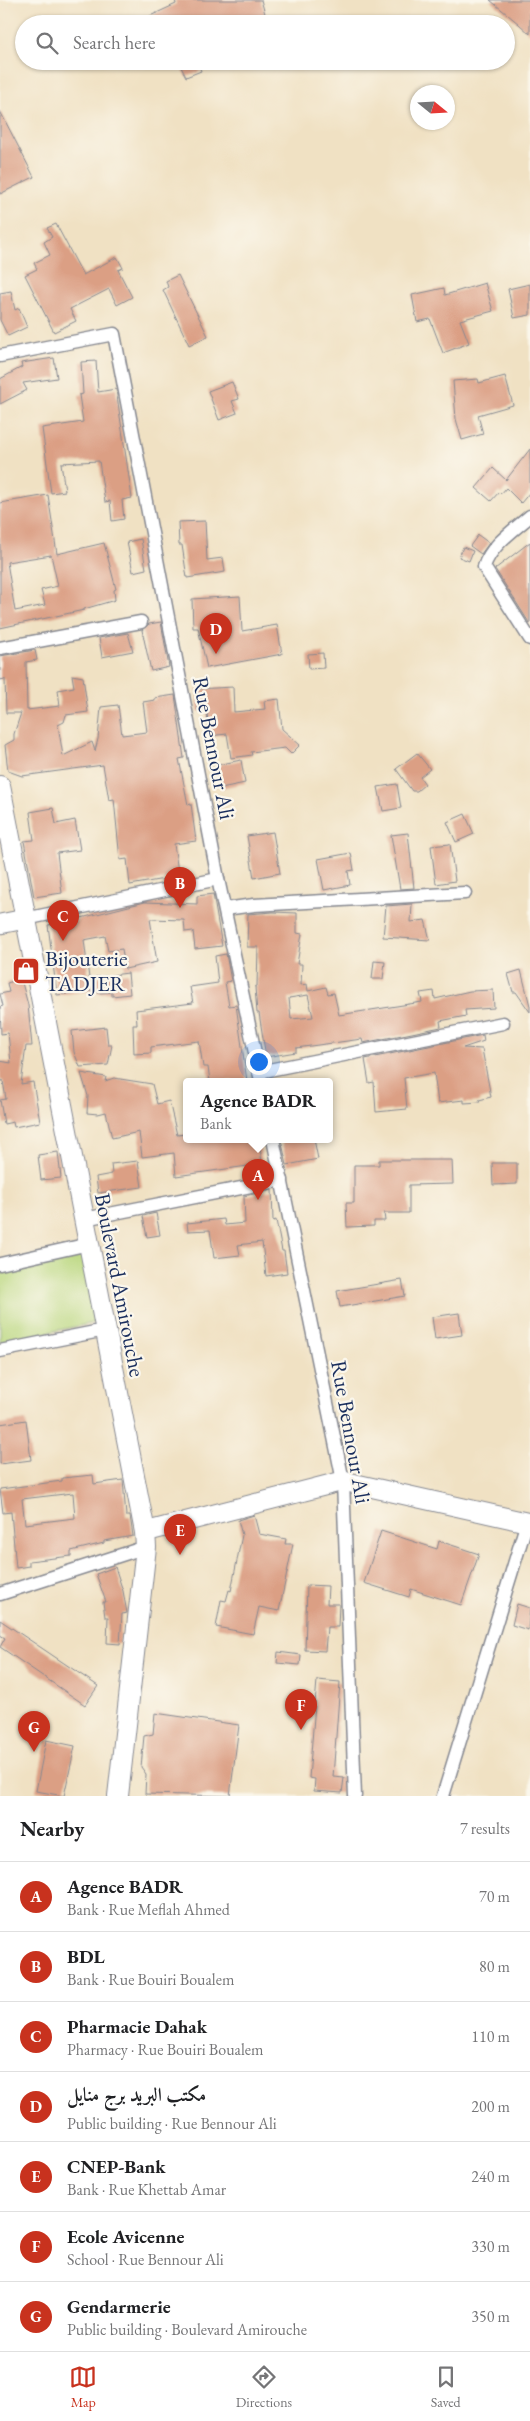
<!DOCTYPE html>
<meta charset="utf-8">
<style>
body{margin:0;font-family:"EB Garamond",Amiri,serif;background:#f6f6f6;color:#202124}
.compass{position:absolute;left:410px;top:85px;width:45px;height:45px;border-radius:50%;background:#fff;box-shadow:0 1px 4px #0004;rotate:108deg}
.you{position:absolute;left:258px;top:1061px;width:18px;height:18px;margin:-12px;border:4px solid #fff;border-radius:50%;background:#1a73e8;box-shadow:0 0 0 8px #1a73e833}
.badge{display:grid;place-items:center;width:32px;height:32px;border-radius:50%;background:#c8321e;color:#fff;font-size:16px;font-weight:700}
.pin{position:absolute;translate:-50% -41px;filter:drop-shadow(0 1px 2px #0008)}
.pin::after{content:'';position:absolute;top:26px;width:18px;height:15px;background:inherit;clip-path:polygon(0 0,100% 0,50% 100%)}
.popup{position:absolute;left:183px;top:1078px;width:150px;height:65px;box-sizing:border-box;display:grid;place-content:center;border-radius:5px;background:#fff;filter:drop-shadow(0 1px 4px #0005);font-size:16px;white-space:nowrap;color:#757577}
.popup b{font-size:19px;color:#202124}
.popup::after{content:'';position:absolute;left:50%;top:100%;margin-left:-10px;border:10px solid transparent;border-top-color:#fff}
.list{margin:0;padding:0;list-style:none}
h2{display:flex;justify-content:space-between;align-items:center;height:65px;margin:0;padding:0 20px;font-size:21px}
h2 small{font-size:16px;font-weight:400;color:#757577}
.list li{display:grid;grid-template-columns:32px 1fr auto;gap:15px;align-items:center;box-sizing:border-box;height:70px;padding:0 20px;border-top:1px solid #e0e0e0}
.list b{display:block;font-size:19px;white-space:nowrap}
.list p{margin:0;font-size:16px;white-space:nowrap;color:#757577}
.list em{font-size:16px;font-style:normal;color:#757577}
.icon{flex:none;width:28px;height:28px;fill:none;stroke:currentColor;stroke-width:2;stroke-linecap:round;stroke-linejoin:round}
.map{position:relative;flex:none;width:530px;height:1796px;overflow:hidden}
.search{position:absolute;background:#fff;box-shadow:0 1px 4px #0004;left:15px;right:15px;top:15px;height:55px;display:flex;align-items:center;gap:12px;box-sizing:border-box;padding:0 18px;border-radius:28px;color:#757577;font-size:19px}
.sheet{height:555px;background:#fff}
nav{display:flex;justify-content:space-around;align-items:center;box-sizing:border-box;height:70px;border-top:1px solid #e0e0e0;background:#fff;font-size:14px;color:#757577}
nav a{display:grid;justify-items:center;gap:2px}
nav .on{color:#c8321e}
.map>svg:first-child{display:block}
</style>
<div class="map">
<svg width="530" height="1796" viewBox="0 0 530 1796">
<rect width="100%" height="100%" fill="#fbf7ec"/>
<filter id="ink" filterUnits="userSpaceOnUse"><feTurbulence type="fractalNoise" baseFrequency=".02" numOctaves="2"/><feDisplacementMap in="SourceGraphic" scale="10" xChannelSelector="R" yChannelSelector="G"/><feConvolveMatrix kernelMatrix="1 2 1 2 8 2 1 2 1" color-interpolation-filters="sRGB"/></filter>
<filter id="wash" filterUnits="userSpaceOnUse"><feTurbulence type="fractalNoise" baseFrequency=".0096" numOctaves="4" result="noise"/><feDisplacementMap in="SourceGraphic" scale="20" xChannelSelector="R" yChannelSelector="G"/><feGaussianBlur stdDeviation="1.12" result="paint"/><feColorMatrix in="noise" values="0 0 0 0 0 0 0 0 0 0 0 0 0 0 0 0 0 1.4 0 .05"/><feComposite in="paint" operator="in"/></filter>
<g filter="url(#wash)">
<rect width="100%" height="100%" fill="#f0e1c3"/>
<!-- green -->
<polygon fill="#b9d77e" stroke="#6a836e" points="89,1247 104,1321 0,1342 0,1265"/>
<g id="blocks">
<!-- building -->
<g fill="#db9f84" fill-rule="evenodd">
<polygon points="175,0 261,0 268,24 154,24 150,16 176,4"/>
<polygon points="490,0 530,0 530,34 519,24"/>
<polygon points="178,61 197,61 201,71 186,77"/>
<polygon points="0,111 34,177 0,194"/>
<polygon points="56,224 83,275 117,257 123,268 118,270 132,297 117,305 109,289 70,309 76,321 54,332 25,275 37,269 34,263 50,255 44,242 52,237 47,228"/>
<polygon points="178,275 208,336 189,345 163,290 168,287 166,281"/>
<polygon points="485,283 493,311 460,320 469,343 443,353 430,319 417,322 412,295 444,288 445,295"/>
<polygon points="530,284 530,315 514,318 508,289"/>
<polygon points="11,291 15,310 19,308 27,327 8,336 0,320 0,293"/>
<polygon points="54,358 57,378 23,383 27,390 0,404 0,379 22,367 21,363"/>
<polygon points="96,361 98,392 116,389 132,498 122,500 124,519 112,521 110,501 105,502 99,461 61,463 65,491 51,493 42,428 83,422 79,395 83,394 81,362"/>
<polygon points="505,376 513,405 478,415 483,434 462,440 456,419 453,381 478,379 479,383"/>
<polygon points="232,382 239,399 232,401 237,413 219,420 208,391"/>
<polygon points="530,449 530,492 521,503 506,488 501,494 499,492 491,501 476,488 493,468 506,480"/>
<path d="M48 495 57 554 104 543 116 589 114 590 115 600 84 609V610L0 628V503ZM51 555 58 586 41 590 45 605 15 611 7 562Z"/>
<polygon points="205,521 207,560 223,558 225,572 187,578 182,545 179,545 178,522"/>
<polygon points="478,535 489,543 481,554 470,546"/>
<polygon points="141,539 146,569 133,572 127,542"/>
<polygon points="530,542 530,624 495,569"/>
<polygon points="463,547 473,551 469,561 459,557"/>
<polygon points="240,596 242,631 277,625 282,654 207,668 198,628 193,628 192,599"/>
<polygon points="161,622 169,667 151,671 142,630 149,624"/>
<polygon points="128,633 133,651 102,657 99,638"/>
<polygon points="35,650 37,660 26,662 27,710 60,706 58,690 74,687 72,675 83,677 88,712 66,715 64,722 58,725 63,756 92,742 95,751 98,739 101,707 118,705 122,735 147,732 143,702 155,700 155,698 175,695 184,758 179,759 188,805 191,804 196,841 174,844 178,872 169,873 170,878 130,885 127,859 120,860 114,799 109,800 103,765 22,776 8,771 5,745 14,740 14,734 21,713 6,713 5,679 0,680 0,656"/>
<polygon points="323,653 324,668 309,669 308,654"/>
<polygon points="233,687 234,712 265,709 264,701 279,699 282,729 300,745 291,754 285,748 251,752 252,755 231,758 227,734 209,736 207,711 198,711 197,689"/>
<polygon points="417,753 430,769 420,777 425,784 417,791 412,791 396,769"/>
<polygon points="241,760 245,783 221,788 217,765"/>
<polygon points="397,784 401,808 383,811 378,787"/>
<polygon points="53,808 56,824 75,820 80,850 57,853 62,893 34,897 24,841 34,840 30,812"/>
<polygon points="465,814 474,834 456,842 447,822"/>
<polygon points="273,832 280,873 254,878 247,836"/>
<polygon points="408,833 414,888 400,889 391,835"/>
<polygon points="450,844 455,881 436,884 431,846"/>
<polygon points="351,853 354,870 348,871 350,885 324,890 318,859"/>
<polygon points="213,894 222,946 195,949 193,931 185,932 184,920 150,919 157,962 125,969 122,949 108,951 105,936 84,940 89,978 128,973 130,994 112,996 112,992 98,993 98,990 57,995 48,925 77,921 77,919 145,902 197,904 197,896"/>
<polygon points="412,904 411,922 425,920 430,940 383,937 386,906"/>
<path d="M273 912 297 913V933L302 934 297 964H302L301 985 307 984 308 991 326 987 328 994 334 993 339 1015 422 1002 420 993 434 991 435 999 470 991 493 990 494 1008 465 1010 466 1016 440 1021 441 1027 363 1043 362 1039 296 1048V1052L266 1057 259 1013H257L255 987 257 986 258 947H247L248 914ZM308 995 313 1017 291 1019 289 998Z"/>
<polygon points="226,954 231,981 225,982 229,1006 236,1005 247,1081 210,1081 208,1067 203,1067 199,1041 151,1047 151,1053 134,1054 133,1025 137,1025 136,1010 193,1003 190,987 218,983 215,956"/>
<polygon points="374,961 385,962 383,979 372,979"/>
<polygon points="521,970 530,1006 530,1012 516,992 513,992 508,974"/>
<polygon points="21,979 28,1005 32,1046 26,1046 21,1084 33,1082 40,1122 14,1127 13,1122 4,1124 0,1100 6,1099 3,1081 0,1080 0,1061 11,1063 8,1033 1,1034 0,1007 3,1006 0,994 9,992 7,983"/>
<polygon points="106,1027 108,1045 112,1045 108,1065 80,1067 74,1052 72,1031"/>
<polygon points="483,1035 484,1041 463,1048 482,1049 491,1097 479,1100 480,1102 464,1103 464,1100 438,1103 434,1073 404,1078 407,1109 376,1112 374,1082 369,1083 365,1059"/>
<polygon points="81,1073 106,1077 105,1081 114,1078 152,1084 157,1104 169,1101 177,1135 186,1134 186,1139 259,1139 262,1164 176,1176 174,1153 142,1157 139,1132 112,1138 106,1112 98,1114 87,1113 88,1096"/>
<polygon points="281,1139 314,1139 318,1159 287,1165"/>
<polygon points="58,1152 61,1178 41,1180 38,1155"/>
<polygon points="379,1160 452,1160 453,1184 409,1185 409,1213 384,1213 385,1221 374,1221 374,1226 347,1227 346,1203 354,1203 354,1165 379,1165"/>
<polygon points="138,1161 142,1187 98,1193 96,1177 112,1174 111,1164"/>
<polygon points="492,1163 517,1163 517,1184 493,1185"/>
<polygon points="272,1190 273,1221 276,1220 282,1251 284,1251 287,1273 266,1276 262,1242 238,1245 240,1255 214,1258 210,1230 188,1231 187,1223 224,1219 225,1225 245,1223 244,1196"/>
<polygon points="156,1213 160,1235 147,1237 143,1216"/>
<polygon points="402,1280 405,1296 340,1307 337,1291"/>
<polygon points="459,1313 462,1335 435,1339 432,1317"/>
<polygon points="26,1420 31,1460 0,1464 0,1424"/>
<path d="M93 1475 94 1484 123 1480 126 1516H130L133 1536 104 1541V1543L71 1551V1556L29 1561V1566L16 1568 11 1512 3 1513 0 1489 62 1481V1478ZM73 1493 75 1518 25 1524 22 1499Z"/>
<polygon points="254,1515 259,1534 286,1539 285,1544 293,1544 279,1611 259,1607 253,1634 216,1627 221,1600 226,1601 229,1590 231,1591 242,1535 238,1520"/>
<polygon points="381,1531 437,1549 439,1541 479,1554 461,1605 411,1589 409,1597 364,1583"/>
<polygon points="115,1567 123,1591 127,1613 122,1614 120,1644 107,1643 108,1617 105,1617 103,1602 106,1602 96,1574"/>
<polygon points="307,1585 328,1586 327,1604 339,1604 338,1627 327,1627 325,1651 305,1650"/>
<polygon points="517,1604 530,1608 528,1630 512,1625"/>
<polygon points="0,1620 98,1686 85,1705 0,1647 5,1638 0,1635"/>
<polygon points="278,1652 301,1655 300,1665 277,1663"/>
<polygon points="317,1680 340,1682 333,1777 344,1778 342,1793 314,1791 315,1779 309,1778"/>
<polygon points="155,1713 239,1725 230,1796 145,1794 146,1774 141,1767 144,1736 153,1734"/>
<polygon points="46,1740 75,1746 64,1796 36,1791"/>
</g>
</g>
</g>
<g filter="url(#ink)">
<use href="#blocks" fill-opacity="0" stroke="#868890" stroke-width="1"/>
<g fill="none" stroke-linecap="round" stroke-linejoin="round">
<!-- street casing -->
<g stroke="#868890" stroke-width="15">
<g id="street">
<polyline points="0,356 114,334 218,879 261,1081"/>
<path d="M530 516C514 530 490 546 484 567L530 639"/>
<polyline points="0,648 141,622"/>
<polyline points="225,909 254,905 465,893"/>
<polyline points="25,919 218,879"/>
<polyline points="259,1072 503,1023"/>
<polyline points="273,1139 343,1481 355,1796"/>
<polyline points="84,1219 282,1180"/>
<polyline points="0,1264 89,1244"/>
<polyline points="0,1351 105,1330"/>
<polyline points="0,1594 146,1547"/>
<polyline points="443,1796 527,1522"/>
</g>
</g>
<!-- secondary casing -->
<g stroke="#868890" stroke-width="21">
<g id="secondary">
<polyline points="0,924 25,919"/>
<polyline points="145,1532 343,1481 530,1523"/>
</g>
</g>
<!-- primary casing -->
<g stroke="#868890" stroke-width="22">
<polyline id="primary" points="0,786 145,1532 146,1547 118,1796"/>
</g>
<!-- street -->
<use href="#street" stroke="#fff" stroke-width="12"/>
<!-- secondary -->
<use href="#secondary" stroke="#fff" stroke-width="19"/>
<!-- primary -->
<use href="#primary" stroke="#fff" stroke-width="20"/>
</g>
</g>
<!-- icons -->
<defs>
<g id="shop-square" transform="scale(1.4375)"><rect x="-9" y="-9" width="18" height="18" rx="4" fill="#c8321e" stroke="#fbf7ec"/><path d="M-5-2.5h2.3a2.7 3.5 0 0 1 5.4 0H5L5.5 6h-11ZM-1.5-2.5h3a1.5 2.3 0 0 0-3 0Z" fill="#fff"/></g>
</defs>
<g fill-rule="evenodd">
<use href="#shop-square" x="26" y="971"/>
</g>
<g text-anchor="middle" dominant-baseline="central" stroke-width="4.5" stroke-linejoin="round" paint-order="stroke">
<!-- street labels -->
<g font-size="22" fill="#1b2f5e" stroke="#fbf7ec">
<text transform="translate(214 748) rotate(79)">Rue Bennour Ali</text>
<text transform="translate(120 1285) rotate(79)">Boulevard Amirouche</text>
<text transform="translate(351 1432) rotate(80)">Rue Bennour Ali</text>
</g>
<!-- poi labels -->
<g font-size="22" fill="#1b2f5e" stroke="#fbf7ec" text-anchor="start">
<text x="45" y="958">Bijouterie<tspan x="45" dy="25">TADJER</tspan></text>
</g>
</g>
</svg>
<svg class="compass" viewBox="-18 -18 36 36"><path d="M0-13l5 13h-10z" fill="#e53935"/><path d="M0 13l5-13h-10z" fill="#757577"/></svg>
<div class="you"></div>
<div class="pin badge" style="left:258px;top:1200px">A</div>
<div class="popup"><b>Agence BADR</b>Bank</div>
<div class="pin badge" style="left:180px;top:908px">B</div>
<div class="pin badge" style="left:63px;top:941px">C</div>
<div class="pin badge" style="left:216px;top:654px">D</div>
<div class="pin badge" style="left:180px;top:1555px">E</div>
<div class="pin badge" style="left:301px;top:1730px">F</div>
<div class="pin badge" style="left:34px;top:1752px">G</div>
<div class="search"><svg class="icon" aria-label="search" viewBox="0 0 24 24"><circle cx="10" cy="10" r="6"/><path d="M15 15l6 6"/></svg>Search here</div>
</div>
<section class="sheet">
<h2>Nearby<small>7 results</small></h2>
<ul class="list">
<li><span class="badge">A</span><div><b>Agence BADR</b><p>Bank · Rue Meflah Ahmed</p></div><em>70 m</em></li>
<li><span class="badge">B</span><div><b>BDL</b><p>Bank · Rue Bouiri Boualem</p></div><em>80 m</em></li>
<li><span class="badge">C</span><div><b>Pharmacie Dahak</b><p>Pharmacy · Rue Bouiri Boualem</p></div><em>110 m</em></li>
<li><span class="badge">D</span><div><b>مكتب البريد برج منايل</b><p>Public building · Rue Bennour Ali</p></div><em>200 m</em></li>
<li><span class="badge">E</span><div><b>CNEP-Bank</b><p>Bank · Rue Khettab Amar</p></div><em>240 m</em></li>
<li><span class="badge">F</span><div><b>Ecole Avicenne</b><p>School · Rue Bennour Ali</p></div><em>330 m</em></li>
<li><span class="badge">G</span><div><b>Gendarmerie</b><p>Public building · Boulevard Amirouche</p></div><em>350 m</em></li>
</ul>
</section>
<nav>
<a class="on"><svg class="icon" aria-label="map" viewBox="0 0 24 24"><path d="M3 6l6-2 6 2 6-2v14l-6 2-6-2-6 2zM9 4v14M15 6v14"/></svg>Map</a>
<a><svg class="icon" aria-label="directions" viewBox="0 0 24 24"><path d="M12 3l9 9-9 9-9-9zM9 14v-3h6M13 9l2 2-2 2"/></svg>Directions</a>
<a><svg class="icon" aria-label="saved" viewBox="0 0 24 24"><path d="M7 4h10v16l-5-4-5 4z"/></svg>Saved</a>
</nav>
